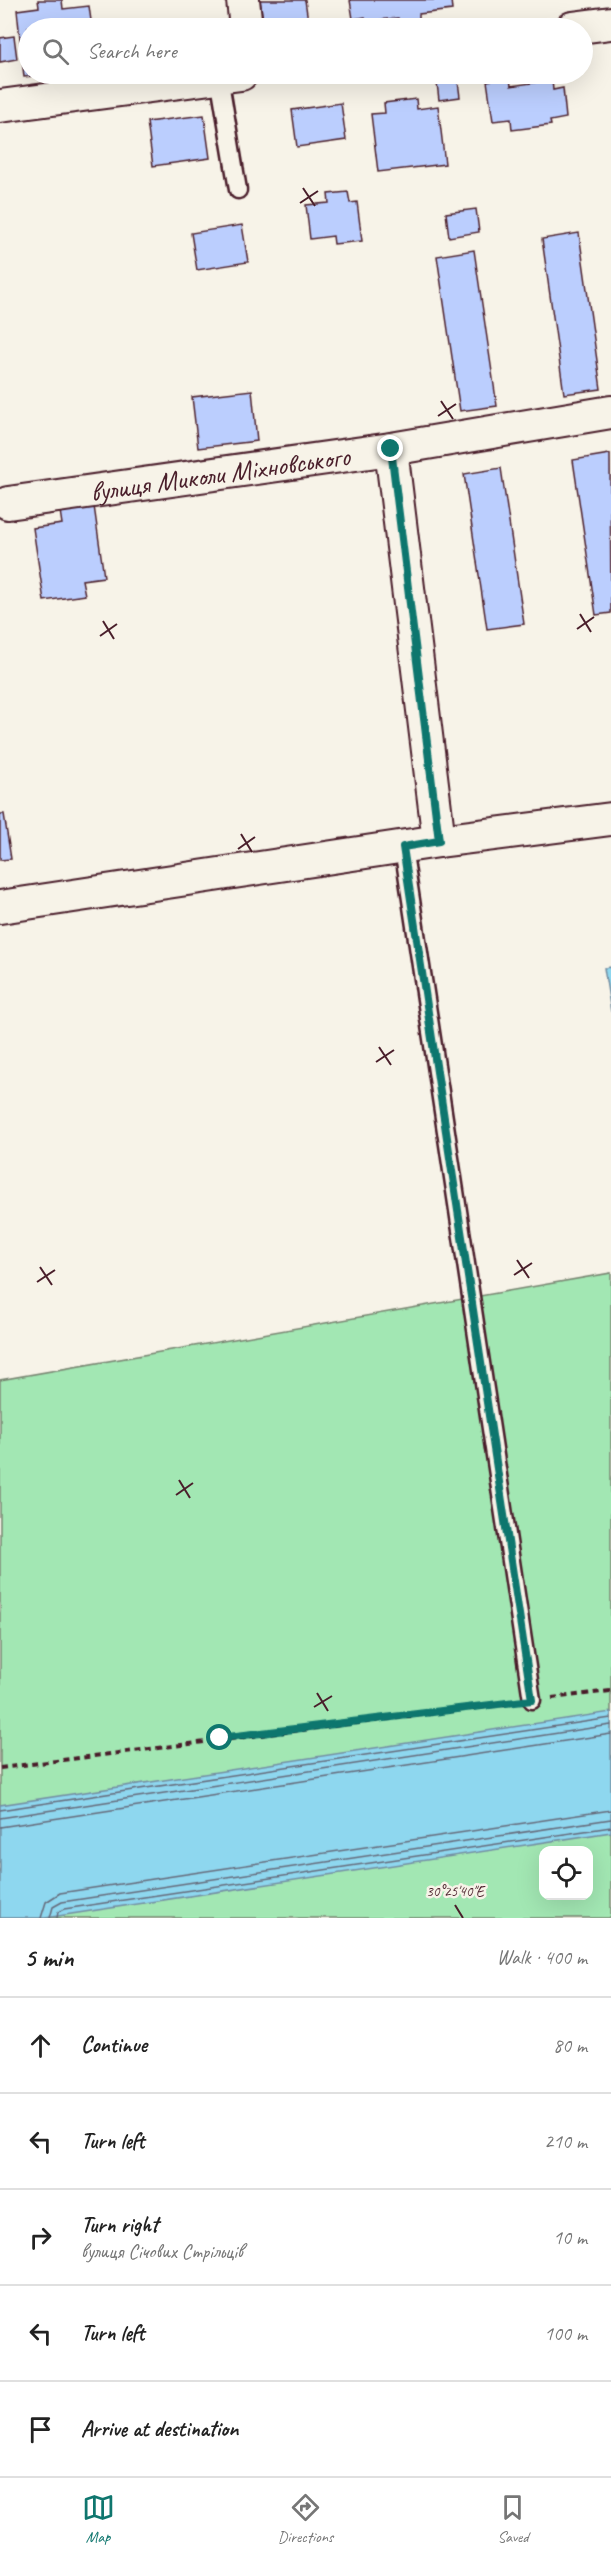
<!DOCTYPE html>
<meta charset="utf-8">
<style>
body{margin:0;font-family:Caveat,sans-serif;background:#f2f2f2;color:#222}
.controls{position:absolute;right:18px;bottom:18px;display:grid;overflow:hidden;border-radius:12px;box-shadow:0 6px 24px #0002}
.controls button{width:54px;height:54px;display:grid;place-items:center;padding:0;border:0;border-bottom:2px solid #e0e0e0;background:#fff;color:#222;font:30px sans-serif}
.stop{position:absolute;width:18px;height:18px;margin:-14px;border:4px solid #0f766e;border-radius:50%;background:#fff}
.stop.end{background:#0f766e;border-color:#fff;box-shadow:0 2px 6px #0008}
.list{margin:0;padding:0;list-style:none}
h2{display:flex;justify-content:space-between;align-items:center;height:78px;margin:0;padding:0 24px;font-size:26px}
h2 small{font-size:20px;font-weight:400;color:#767676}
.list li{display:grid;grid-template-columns:39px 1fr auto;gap:18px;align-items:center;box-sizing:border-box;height:96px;padding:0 24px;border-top:2px solid #e0e0e0}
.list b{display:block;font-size:22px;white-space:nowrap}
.list p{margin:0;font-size:20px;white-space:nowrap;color:#767676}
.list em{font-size:20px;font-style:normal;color:#767676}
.icon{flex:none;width:33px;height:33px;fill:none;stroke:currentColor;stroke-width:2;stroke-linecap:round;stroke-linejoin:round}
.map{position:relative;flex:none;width:611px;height:1918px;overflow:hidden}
.search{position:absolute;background:#fff;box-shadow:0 6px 24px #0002;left:18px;right:18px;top:18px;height:66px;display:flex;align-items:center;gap:15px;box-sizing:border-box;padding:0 21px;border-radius:33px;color:#767676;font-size:22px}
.sheet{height:558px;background:#fff}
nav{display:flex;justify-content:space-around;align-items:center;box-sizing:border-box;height:84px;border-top:2px solid #e0e0e0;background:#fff;font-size:16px;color:#767676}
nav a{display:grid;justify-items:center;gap:3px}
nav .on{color:#0f766e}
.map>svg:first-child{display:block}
</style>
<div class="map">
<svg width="611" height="1918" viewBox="0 0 611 1918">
<rect width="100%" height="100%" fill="#f7f3e8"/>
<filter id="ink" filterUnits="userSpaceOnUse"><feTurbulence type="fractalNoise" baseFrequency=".0167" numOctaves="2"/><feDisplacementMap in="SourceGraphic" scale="12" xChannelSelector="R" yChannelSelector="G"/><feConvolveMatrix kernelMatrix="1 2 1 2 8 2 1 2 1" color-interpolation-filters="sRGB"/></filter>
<g filter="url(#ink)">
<!-- green -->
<path fill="#a2e7b3" stroke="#76836f" stroke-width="1.5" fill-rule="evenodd" d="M611 1273V1918H0V1380ZM544 1850H588V1896H544Z"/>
<!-- water -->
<g fill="#8ed7ef" stroke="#738da1" stroke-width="1.5">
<polygon points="611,967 611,1012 604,968"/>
<polygon points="611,1712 611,1832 45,1918 0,1918 0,1805"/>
</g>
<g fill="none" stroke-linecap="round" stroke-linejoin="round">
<!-- shore -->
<g stroke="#656979" stroke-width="1.5">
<polyline points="0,1810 611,1718"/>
<polyline points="0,1818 611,1725"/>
<polyline points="0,1827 611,1734"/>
<polyline points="41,1918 46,1902 60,1893 611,1810"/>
<polyline points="50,1918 53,1907 62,1902 611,1819"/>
<polyline points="57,1918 58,1912 64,1909 611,1827"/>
</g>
</g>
<!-- building -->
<g fill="#bbcefe" stroke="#4a1f2b" stroke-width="1.5">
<polygon points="38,0 62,0 63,9 89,6 92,28 28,28 28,74 56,74 24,77 17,10 39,7"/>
<polygon points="260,0 305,0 309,28 264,28"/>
<polygon points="350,0 451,0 452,10 419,14 419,21 399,23 398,18 366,21 365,17 353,19"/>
<polygon points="14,36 17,59 0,62 0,38"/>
<polygon points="436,74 457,74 460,97 439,100"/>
<polygon points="510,78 511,86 552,80 553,90 563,88 566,118 550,121 551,125 512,130 511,119 493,121 487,81"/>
<polygon points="416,99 417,109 438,106 445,164 378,172 371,114 385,113 384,103"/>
<polygon points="341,103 346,140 297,147 292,110"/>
<polygon points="204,115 210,158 153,166 147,122"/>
<polygon points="348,192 350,203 357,202 362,241 334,244 333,236 310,239 306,205 329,203 328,194"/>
<polygon points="476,209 479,232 449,237 446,213"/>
<polygon points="242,225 248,262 197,270 191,233"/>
<polygon points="579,233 601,389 564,394 542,239"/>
<polygon points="474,250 497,406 460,411 437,256"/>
<polygon points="252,390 257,441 198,448 192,397"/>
<polygon points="610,454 611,613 596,615 573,460"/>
<polygon points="501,468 524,624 487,629 464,474"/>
<polygon points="94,506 104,577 82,580 85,595 44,601 33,528 62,524 60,511"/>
<polygon points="0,814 4,814 11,859 0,860"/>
</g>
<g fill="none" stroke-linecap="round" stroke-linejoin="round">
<!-- lane casing -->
<g stroke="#4a1f2b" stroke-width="21">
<g id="lane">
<polyline points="219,76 238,190"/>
<polyline points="403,847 532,1700"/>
</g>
</g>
<!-- street casing -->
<g stroke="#4a1f2b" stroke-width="36">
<g id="street">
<polyline points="243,0 246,28"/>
<polyline points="572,28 611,23"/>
<polyline points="0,106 241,74"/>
<polyline points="391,449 439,841"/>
<path id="s1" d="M8 503 391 449 611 412"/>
<polyline points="0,907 439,841 611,819"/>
</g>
</g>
<!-- path -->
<g stroke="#4a1f2b" stroke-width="4" stroke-dasharray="6 4.5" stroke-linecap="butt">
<polyline points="552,1698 611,1691"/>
<polyline points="0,1768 512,1703"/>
</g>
<!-- lane -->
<use href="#lane" stroke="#f7f3e8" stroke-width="16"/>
<!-- street -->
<use href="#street" stroke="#f7f3e8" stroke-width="32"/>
</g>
</g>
<g fill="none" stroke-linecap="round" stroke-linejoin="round" filter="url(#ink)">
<!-- route -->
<polyline stroke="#0f766e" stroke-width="8" points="220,1738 532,1700 403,847 439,841 391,449"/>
</g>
<!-- ticks -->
<path fill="none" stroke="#4a1f2b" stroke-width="2" d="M303 188 315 206M300 203 318 191M441 401 453 419M438 416 456 404M580 614 591 632M103 621 114 639M577 629 594 617M100 636 117 624M241 834 252 852M238 849 255 837M379 1047 391 1065M376 1062 394 1050M517 1260 529 1278M40 1267 52 1285M514 1275 532 1263M37 1282 55 1270M179 1480 190 1498M176 1495 193 1483M317 1693 328 1711M314 1707 332 1696M455 1905 463 1918"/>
<g text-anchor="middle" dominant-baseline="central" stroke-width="5" stroke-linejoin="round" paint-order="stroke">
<!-- street labels -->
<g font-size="28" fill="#4a1f2b" stroke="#f7f3e8">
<text stroke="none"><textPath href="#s1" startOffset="214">вулиця Миколи Міхновського</textPath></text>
</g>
</g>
<g font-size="15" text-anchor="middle" fill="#4a1f2b" stroke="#f7f3e8" stroke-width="5" stroke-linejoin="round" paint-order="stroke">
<text x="455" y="1896">30°25'40"E</text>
</g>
</svg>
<div class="controls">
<button><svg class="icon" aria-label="locate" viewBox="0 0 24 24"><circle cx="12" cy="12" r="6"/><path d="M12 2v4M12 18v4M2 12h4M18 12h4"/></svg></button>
</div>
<div class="stop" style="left:220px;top:1738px"></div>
<div class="stop end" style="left:391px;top:449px"></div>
<div class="search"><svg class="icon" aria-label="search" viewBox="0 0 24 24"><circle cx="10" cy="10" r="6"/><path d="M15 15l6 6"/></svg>Search here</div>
</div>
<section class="sheet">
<h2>5 min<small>Walk · 400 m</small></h2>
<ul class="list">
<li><svg class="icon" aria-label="ahead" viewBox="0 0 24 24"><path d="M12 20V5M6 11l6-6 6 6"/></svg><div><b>Continue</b></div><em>80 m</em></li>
<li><svg class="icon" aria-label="left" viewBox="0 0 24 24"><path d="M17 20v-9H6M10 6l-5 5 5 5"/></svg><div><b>Turn left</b></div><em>210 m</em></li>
<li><svg class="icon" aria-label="right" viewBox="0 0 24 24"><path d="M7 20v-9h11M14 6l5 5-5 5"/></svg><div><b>Turn right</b><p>вулиця Січових Стрільців</p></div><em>10 m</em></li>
<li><svg class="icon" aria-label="left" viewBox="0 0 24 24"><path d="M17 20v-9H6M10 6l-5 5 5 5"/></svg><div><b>Turn left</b></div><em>100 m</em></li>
<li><svg class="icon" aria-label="arrive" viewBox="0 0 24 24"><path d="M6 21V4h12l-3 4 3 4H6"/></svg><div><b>Arrive at destination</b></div></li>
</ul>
</section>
<nav>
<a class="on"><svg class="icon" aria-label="map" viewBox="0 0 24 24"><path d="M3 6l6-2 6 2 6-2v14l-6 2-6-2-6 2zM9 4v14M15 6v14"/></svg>Map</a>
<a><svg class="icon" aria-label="directions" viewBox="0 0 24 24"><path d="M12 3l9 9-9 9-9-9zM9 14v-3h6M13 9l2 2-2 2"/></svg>Directions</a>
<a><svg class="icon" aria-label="saved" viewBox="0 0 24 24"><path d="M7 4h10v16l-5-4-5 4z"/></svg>Saved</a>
</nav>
